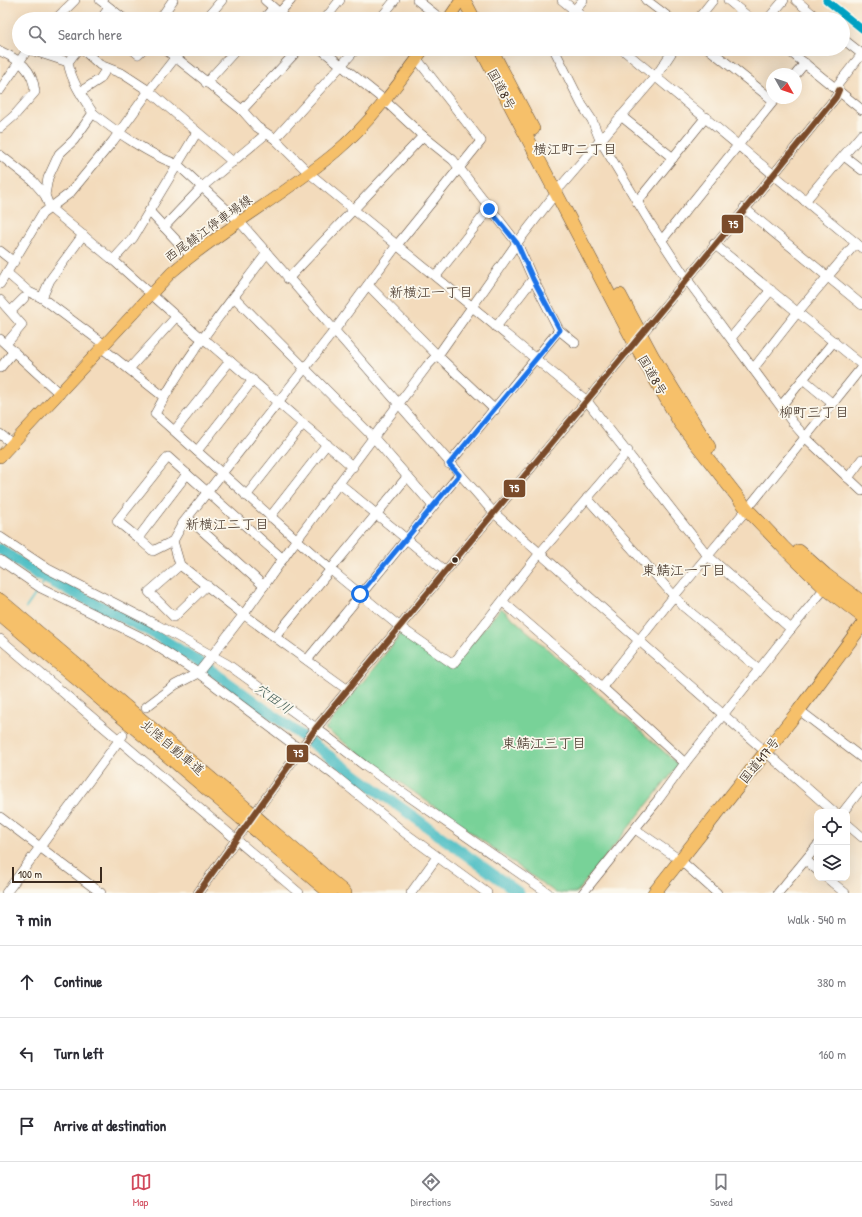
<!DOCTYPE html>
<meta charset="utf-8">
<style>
body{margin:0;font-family:"Patrick Hand","Klee One",sans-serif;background:#f2f2f3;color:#2b2b33}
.controls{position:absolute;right:12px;bottom:12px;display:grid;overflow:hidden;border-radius:8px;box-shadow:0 4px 16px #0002}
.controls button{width:36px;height:36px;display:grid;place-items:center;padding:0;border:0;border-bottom:1px solid #e1e1e2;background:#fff;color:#2b2b33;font:20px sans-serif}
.compass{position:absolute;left:766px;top:68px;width:36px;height:36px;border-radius:50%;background:#fff;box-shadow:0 4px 16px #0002;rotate:130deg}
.scale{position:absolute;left:12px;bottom:10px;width:90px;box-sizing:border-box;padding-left:4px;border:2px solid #3b2a1e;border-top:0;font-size:11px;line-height:14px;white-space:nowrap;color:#3b2a1e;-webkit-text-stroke:3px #fbf7ec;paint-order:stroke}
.stop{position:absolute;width:12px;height:12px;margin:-9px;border:3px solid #1a73e8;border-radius:50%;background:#fff}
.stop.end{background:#1a73e8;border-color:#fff;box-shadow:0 1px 4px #0008}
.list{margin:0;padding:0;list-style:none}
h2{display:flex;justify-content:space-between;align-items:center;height:52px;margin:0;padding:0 16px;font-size:17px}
h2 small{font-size:13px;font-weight:400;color:#7c7c81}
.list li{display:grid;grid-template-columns:26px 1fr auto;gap:12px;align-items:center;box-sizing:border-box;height:72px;padding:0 16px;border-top:1px solid #e1e1e2}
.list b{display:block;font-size:15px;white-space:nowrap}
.list em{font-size:13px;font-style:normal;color:#7c7c81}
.icon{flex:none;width:22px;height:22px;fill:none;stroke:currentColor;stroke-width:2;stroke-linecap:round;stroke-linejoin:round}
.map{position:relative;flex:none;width:862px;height:893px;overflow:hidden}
.search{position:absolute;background:#fff;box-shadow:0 4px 16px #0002;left:12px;right:12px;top:12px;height:44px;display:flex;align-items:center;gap:10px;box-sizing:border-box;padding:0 14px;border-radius:22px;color:#7c7c81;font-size:15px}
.sheet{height:268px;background:#fff}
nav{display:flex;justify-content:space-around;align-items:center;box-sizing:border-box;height:56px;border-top:1px solid #e1e1e2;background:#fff;font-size:11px;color:#7c7c81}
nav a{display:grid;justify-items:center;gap:2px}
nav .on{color:#d1495b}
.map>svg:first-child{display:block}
</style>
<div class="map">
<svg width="862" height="893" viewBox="0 0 862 893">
<rect width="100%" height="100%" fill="#fbf7ec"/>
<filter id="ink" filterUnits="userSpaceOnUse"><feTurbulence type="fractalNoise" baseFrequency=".025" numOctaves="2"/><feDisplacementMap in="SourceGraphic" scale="8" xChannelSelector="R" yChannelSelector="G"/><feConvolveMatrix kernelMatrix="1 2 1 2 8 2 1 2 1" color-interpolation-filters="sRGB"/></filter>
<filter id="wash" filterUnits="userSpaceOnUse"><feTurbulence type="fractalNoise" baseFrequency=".012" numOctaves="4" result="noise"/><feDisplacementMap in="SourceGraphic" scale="16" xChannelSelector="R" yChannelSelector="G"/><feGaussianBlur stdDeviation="0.9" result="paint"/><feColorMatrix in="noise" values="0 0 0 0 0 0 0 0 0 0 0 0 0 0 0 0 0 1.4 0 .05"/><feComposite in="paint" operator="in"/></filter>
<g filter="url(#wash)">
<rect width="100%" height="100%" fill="#f3dbbc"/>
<!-- green -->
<polygon fill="#78d298" stroke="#5a7e5b" points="501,608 679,765 576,893 556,893 325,729 402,633 452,666"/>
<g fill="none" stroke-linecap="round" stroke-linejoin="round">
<!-- stream -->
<g stroke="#50bfc5" stroke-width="2">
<polyline points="41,585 46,579"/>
<polyline points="26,608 39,589"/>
</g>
<!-- river -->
<polyline stroke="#50bfc5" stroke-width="11" points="0,549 35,573 151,632 198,661 519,893"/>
</g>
</g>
<g filter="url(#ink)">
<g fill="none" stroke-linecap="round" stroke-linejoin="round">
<!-- minor casing -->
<g stroke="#574536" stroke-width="10">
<g id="minor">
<polyline points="100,0 124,19"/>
<polyline points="265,0 286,19"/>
<polyline points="417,0 441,19"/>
<polyline points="562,0 585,19"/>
<polyline points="646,0 671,19"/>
<polyline points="728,0 751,19"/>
<polyline points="796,0 818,19"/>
<polyline points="279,13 291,0"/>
<polyline points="56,19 75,0"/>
<polyline points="101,19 109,8"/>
<polyline points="160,19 173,0"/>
<polyline points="206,19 222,0"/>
<polyline points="264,19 273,8"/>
<polyline points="325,19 340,0"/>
<polyline points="380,19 395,0"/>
<polyline points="567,19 583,0"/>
<polyline points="698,19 713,0"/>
<polyline points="768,19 784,0"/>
<polyline points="843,39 862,54"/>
<polyline points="28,49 68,62"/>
<polyline points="82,49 100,65 123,74 149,91 233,162"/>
<polyline points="132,49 138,54 143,49"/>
<polyline points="165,49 242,110 257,127 275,139 309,173 587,401 708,556 791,629"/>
<polyline points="321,49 384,100 423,136 453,160 517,243 533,279 559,330 449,464"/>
<polyline points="554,49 582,105 592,120 600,140 652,226 686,278 793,423 806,438 862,491"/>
<polyline points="622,49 862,248"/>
<polyline points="709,49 774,101"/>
<polyline points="787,49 862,110"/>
<path d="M0 51C20 60 33 69 35 92L14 116 0 128"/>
<polyline points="796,74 805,63"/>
<polyline points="206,83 237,49"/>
<polyline points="835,88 862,54"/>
<polyline points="0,90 28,49"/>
<polyline points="80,92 100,79 107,68"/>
<polyline points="242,110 299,49"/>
<path d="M93 113C113 130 153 157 177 164L239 221 494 513 834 812"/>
<polyline points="621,116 673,158"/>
<polyline points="275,139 356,49"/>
<polyline points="0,155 33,181 45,195 50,208 113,260 197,335 209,343 353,467"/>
<polyline points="844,156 862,170"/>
<polyline points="561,186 656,76 674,49"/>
<path d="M45 195 48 178 59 154 74 140 93 113C83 98 71 81 68 62L78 49"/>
<polyline points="805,201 862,134"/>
<polyline points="637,202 706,117"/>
<polyline points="744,208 862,305"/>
<polyline points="149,211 191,256"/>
<polyline points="164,227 202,187 266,134"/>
<polyline points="83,235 50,280 42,298 105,345"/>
<polyline points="662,240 776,98"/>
<polyline points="714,244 862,365"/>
<polyline points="0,251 14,262"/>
<path d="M267 253C228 305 186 356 155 414L331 570 400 627 453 664 540 553 628 451"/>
<polyline points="113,260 133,238 197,132"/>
<polyline points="7,273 29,292 42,298"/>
<polyline points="436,276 489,209"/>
<polyline points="288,279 423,136"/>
<polyline points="0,284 42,214 70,193 113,141 149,91 182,49"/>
<polyline points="368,285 437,355 495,410"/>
<polyline points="234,297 374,438 433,506"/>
<polyline points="0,300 22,325 6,344"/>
<polyline points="11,311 24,298"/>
<polyline points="496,327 533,279"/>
<polyline points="559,330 575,343"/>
<polyline points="731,338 771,290"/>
<polyline points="0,339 60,394"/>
<polyline points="102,348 164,397"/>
<polyline points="0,368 14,351"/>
<polyline points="129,369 176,317"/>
<polyline points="753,369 797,313 856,243"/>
<polyline points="803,379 833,404"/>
<polyline points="781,406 834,341"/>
<polyline points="175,430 230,361"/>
<polyline points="0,434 13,444"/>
<polyline points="197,451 253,380"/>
<polyline points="848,478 862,459"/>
<polyline points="340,484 445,571"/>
<polyline points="246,496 303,424"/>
<polyline points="587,498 684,607 759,669"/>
<polyline points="753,502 862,367"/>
<polyline points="270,517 327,444"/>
<polyline points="188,518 264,586"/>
<polyline points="0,537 48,569 157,625 227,664 316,728 365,766 548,893"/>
<polyline points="138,538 117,521 168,457 187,474"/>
<polyline points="173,541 153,551 138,538 187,474 283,559"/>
<polyline points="0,560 41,588 147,640 198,673 334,775 405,833 487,893"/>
<polyline points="180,565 149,592 174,617 207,585"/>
<polyline points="503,602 602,687 685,763"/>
<polyline points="275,637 407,477"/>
<polyline points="0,639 299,893"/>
<polyline points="307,660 459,475"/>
<polyline points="602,687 674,596 747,509"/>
<polyline points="348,690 239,611 180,565 173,541 183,523 334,331 397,245 481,141 417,59"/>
<polyline points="146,707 175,685 198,673 210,658 244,614 292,546 427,366 441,351 517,243 552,198 558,195"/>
<polyline points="799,710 862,758"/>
<polyline points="843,812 862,788"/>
<polyline points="0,817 101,893"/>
<polyline points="847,824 862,837"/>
<polyline points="635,829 680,860 717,893"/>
<polyline points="806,860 817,870"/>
<polyline points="827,878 845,893"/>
<polyline points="6,893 123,735"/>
<polyline points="198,893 316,728 774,174 836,97 839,90"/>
<polyline points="411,893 437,857"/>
<polyline points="583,893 658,800 685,763 787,634 825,588"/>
<polyline points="778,893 817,846"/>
</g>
</g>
<!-- major casing -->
<g stroke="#574536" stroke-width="12">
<g id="major">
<polyline points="448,19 461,0"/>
<path d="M0 457 171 273C223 228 285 195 337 151 371 122 398 84 424 49"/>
</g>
</g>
<!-- highway casing -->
<g stroke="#574536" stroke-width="14">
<g id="highway">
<polyline points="464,0 474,19"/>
<polyline points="481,49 634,342 680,423 747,509 784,548 825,588 862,616"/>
<polyline points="491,49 533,129"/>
<polyline points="620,295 653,357 709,447"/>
<polyline points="799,551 826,575 862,602"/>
<polyline points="0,600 247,809"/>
<polyline points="0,614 241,818"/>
<polyline points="264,824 345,893"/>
<polyline points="258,832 330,893"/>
<polyline points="654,893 799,710 862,625"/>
</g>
</g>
<!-- minor -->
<use href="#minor" stroke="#fff" stroke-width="9"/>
<!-- major -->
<use href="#major" stroke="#f6c06b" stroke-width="11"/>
<!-- highway -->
<use href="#highway" stroke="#f6c06b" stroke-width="13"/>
<!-- highway-bridge casing -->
<g stroke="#574536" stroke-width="14" stroke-linecap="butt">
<g id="highway-bridge">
<polyline points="247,809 264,824"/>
<polyline points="241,818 258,832"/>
</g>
</g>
<!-- highway-bridge -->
<use href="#highway-bridge" stroke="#f6c06b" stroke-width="13"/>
<!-- bus-1 casing -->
<g stroke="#fbf7ec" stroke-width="9">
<polyline id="bus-1" points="198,893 316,728 774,174 836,97 839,90"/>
</g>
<!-- bus-1 -->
<use href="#bus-1" stroke="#7a4b2a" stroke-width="6"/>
<!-- rail-1 casing -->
<g stroke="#fbf7ec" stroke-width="10">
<polyline id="rail-1" points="826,0 862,29"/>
</g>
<!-- rail-1 -->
<use href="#rail-1" stroke="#03a3c5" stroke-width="7"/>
</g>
</g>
<g fill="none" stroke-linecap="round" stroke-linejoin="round" filter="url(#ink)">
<!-- route -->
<polyline stroke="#1a73e8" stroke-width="5" points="360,594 459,475 449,464 560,330 533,279 517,243 489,209"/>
</g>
<!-- markers -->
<circle fill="#3b2a1e" stroke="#fbf7ec" stroke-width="1.5" cx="455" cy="560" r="3.5"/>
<g text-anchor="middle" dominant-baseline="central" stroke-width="3.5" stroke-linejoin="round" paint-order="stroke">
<!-- street labels -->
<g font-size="13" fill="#3b2a1e" stroke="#fbf7ec">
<text transform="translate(502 89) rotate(62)">国道8号</text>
<text transform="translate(208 228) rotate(-36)">西尾鯖江停車場線</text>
<text transform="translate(653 375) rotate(60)">国道8号</text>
<text transform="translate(173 747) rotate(40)">北陸自動車道</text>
<text transform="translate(759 760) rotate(-51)">国道417号</text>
</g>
<!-- neighbourhood labels -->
<g font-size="14" fill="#3b2a1e" stroke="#fbf7ec">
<text x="575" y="148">横江町二丁目</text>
<text x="431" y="291">新横江一丁目</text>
<text x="814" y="411">柳町三丁目</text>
<text x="227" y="523">新横江二丁目</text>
<text x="684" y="569">東鯖江一丁目</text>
<text x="544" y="742">東鯖江三丁目</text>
</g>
<!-- water labels -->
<g font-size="14" font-style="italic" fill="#425e58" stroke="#fbf7ec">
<text transform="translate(274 698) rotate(36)">穴田川</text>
</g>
</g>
<g stroke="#fbf7ec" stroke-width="1.5">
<rect x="721" y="214" width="23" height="20" rx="4" fill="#7a4b2a"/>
<rect x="503" y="479" width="23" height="19" rx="4" fill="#7a4b2a"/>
<rect x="286" y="744" width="23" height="19" rx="4" fill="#7a4b2a"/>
</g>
<g font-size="11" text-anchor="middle" font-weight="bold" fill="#fff">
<text x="733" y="228">75</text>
<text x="514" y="492">75</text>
<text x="298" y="757">75</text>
</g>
</svg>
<div class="controls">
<button><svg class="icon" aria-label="locate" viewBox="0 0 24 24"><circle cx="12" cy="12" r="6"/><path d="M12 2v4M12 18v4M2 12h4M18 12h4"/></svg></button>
<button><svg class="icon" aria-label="layers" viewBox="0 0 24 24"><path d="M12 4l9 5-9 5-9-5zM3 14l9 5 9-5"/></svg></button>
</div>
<svg class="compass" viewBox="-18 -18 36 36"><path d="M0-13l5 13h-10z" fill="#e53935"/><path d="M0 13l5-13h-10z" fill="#7c7c81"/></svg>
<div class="scale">100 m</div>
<div class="stop" style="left:360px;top:594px"></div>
<div class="stop end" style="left:489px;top:209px"></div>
<div class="search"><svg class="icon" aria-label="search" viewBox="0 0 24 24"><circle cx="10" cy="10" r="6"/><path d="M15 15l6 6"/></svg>Search here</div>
</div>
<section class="sheet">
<h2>7 min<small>Walk · 540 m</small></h2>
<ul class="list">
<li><svg class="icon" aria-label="ahead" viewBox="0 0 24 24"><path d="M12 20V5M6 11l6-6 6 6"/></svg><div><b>Continue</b></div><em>380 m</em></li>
<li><svg class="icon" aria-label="left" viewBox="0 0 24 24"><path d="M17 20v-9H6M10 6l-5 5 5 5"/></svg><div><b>Turn left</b></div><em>160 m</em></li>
<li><svg class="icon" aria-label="arrive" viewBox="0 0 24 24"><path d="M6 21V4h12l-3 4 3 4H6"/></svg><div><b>Arrive at destination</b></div></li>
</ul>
</section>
<nav>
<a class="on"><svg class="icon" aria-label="map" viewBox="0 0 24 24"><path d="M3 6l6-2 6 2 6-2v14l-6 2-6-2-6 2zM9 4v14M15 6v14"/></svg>Map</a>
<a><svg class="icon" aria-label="directions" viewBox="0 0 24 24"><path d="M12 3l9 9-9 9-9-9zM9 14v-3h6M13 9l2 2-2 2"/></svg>Directions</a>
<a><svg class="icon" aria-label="saved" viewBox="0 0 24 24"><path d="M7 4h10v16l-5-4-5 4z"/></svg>Saved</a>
</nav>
